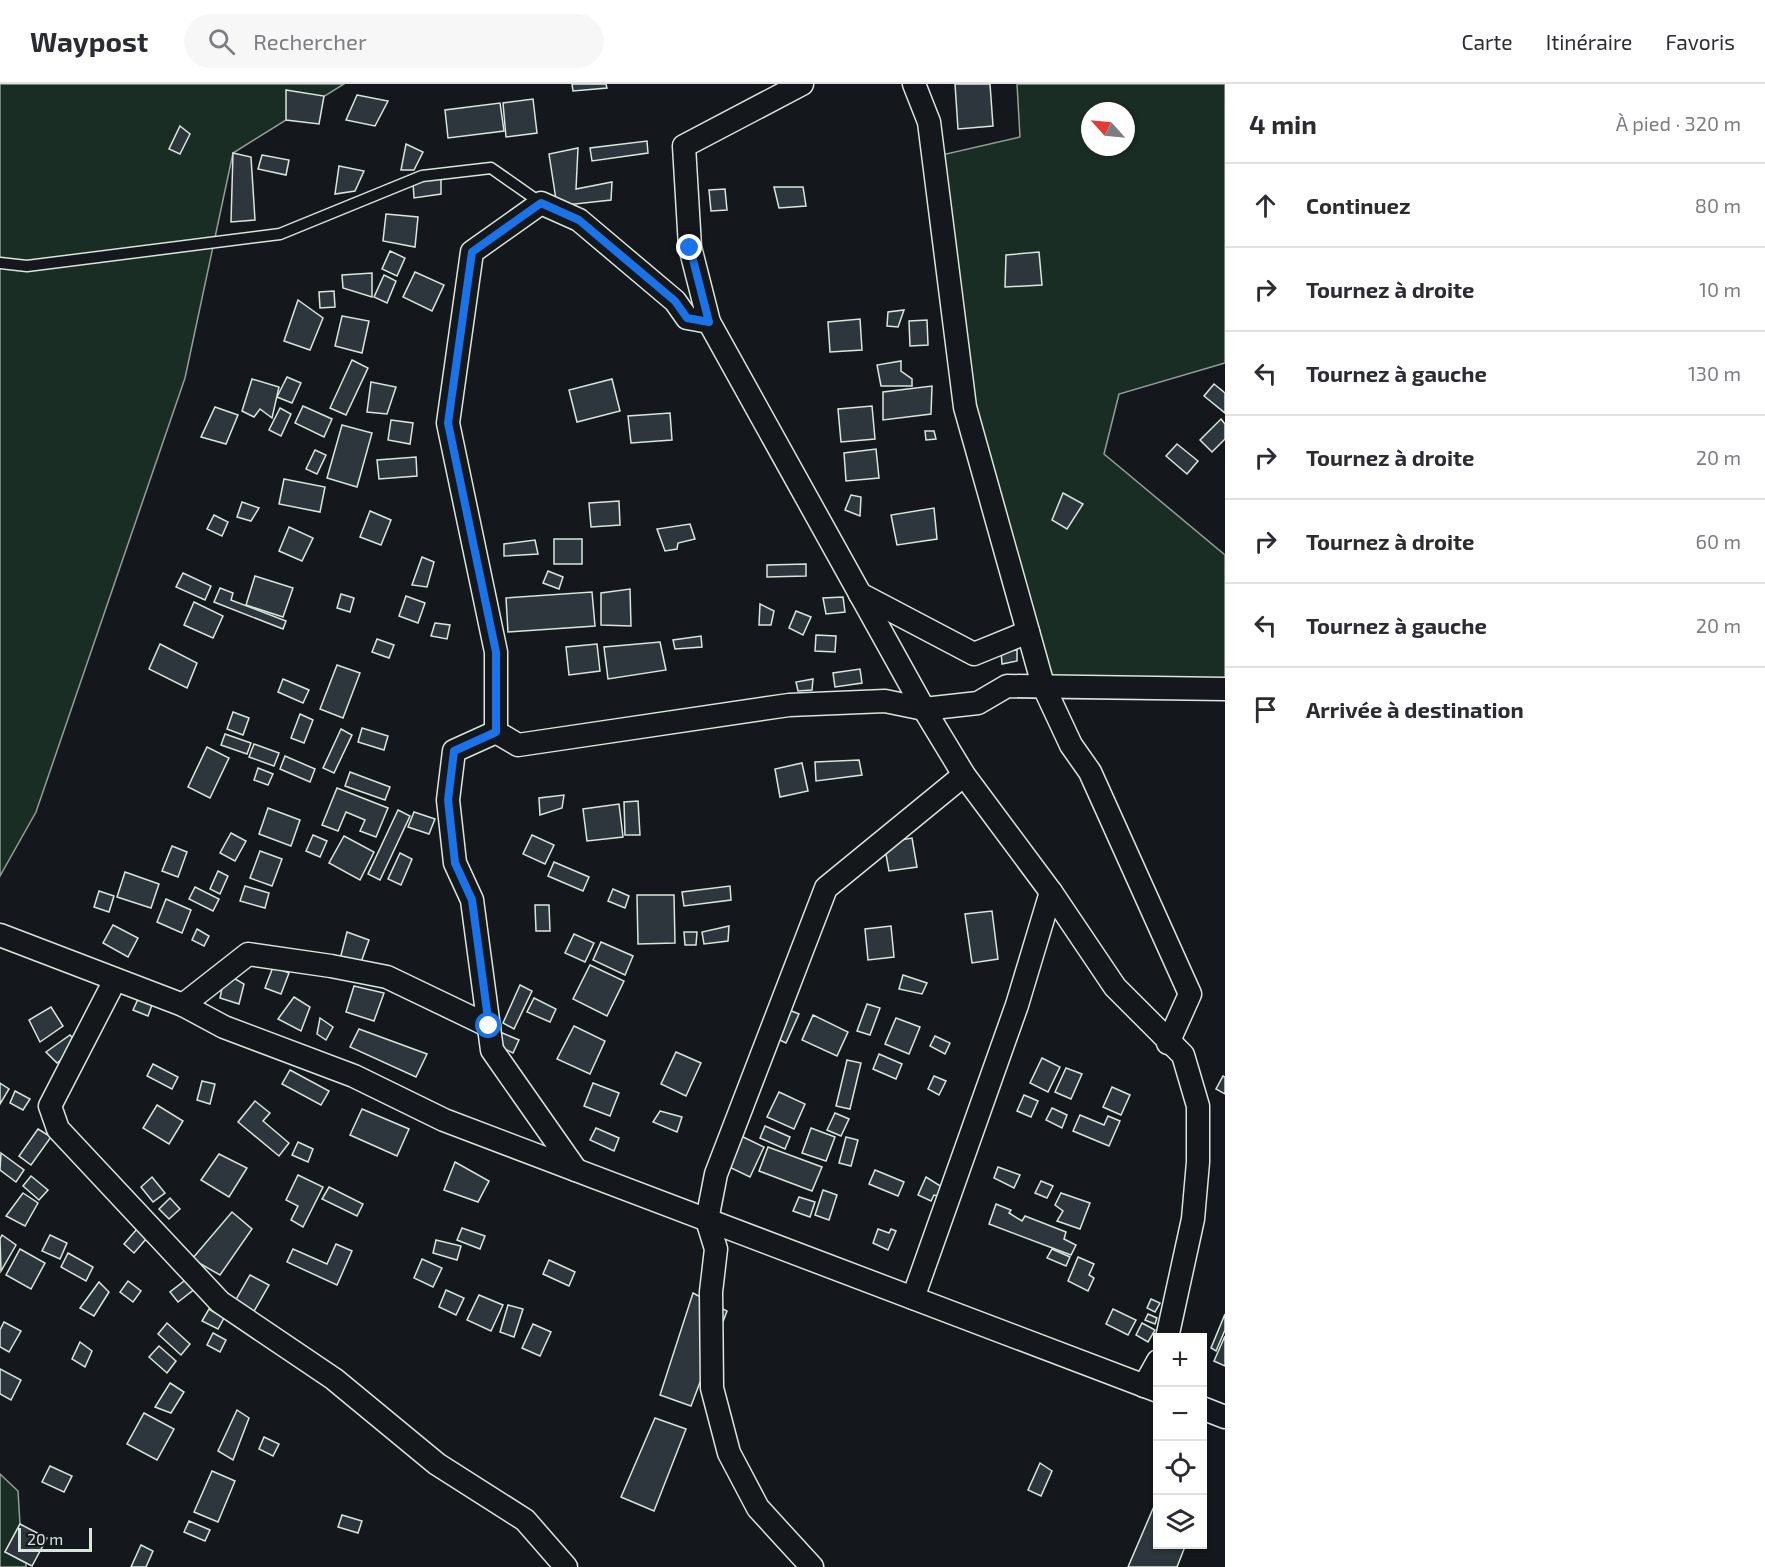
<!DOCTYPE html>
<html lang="fr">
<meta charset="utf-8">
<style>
body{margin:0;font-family:"Exo 2",sans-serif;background:#f7f7f7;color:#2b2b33}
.controls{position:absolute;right:18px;bottom:18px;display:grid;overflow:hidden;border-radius:0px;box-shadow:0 2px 4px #0004}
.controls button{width:54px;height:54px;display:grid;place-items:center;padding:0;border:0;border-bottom:2px solid #e1e1e2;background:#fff;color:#2b2b33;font:30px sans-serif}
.compass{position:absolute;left:1081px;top:18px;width:54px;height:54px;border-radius:50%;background:#fff;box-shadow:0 2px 4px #0004;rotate:297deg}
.scale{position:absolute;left:18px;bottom:15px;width:74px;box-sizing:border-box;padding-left:6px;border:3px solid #d8e6dc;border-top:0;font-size:16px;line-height:21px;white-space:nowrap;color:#d8e6dc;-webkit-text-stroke:4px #14181c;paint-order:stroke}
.stop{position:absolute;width:18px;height:18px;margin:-14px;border:4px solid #1a73e8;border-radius:50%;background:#fff}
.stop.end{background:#1a73e8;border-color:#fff;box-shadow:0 2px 6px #0008}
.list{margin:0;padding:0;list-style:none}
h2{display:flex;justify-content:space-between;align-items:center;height:78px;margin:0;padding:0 24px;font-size:26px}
h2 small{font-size:20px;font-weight:400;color:#7c7c81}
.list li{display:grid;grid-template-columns:39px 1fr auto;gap:18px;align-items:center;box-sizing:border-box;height:84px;padding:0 24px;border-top:2px solid #e1e1e2}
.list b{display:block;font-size:22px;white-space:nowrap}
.list em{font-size:20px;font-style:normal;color:#7c7c81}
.icon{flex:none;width:33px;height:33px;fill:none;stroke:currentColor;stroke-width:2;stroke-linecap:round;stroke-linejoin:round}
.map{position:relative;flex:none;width:1225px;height:1483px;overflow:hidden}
header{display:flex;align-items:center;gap:36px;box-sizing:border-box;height:84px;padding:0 30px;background:#fff;border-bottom:2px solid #e1e1e2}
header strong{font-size:28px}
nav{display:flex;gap:33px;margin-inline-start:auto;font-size:21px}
.search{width:420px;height:54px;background:#f7f7f7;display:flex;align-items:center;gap:15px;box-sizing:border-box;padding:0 21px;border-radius:33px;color:#7c7c81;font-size:22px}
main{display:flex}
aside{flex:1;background:#fff}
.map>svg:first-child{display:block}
</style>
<header>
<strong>Waypost</strong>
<div class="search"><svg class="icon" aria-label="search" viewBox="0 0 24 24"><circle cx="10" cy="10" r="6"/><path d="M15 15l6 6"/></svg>Rechercher</div>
<nav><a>Carte</a><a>Itinéraire</a><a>Favoris</a></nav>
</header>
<main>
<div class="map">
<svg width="1225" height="1483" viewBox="0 0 1225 1483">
<rect width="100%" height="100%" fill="#14181c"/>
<!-- green -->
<g fill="#1a2d24" stroke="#939e99" stroke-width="1.5" fill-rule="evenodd">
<polygon points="0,0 344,0 233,69 185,294 36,728 0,792"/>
<path d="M1017 0H1225V279L1119 310 1104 370 1225 471V605L1043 601 965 323 933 73 1020 53ZM1090 27H1126V63H1090Z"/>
<polygon points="0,1390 18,1407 20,1440 5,1468 26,1479 26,1483 0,1483"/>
</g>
<!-- building -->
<g fill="#2c363c" stroke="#d8e6dc" stroke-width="1.5">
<polygon points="572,0 606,0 607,4 573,7"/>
<polygon points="955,0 990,0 993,42 958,45"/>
<polygon points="286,6 324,12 319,40 286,36"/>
<polygon points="357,11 388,17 375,42 346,36"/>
<polygon points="533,15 537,49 506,53 503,19"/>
<polygon points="500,19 504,47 448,54 445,26"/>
<polygon points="180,42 190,50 180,70 169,65"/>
<polygon points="647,57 648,69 592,77 590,64"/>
<polygon points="406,60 423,68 414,86 401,86"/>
<polygon points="578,64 576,105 612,98 611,116 557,122 549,70"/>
<polygon points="233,69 251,73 255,136 231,138"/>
<polygon points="262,71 289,76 286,91 258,85"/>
<polygon points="339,82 364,87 355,107 335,110"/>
<polygon points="441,93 441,110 414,114 413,98"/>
<polygon points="774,103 803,103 806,122 779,124"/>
<polygon points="725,105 727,126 711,127 709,106"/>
<polygon points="386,130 418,133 415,163 383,157"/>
<polygon points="390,167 405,174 397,192 382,185"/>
<polygon points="1039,168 1042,201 1005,203 1006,171"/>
<polygon points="415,188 444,201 432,227 403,213"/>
<polygon points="372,189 372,213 343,204 342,191"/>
<polygon points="384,191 396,197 387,219 374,213"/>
<polygon points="334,207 335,223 320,224 319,208"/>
<polygon points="298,216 323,234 310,266 284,257"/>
<polygon points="904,226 898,243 887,242 888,228"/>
<polygon points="342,232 369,237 362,269 335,262"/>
<polygon points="860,235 862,266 830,268 828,238"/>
<polygon points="927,236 928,261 910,262 909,237"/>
<polygon points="352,276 368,284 346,331 330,324"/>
<polygon points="901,277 901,287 912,295 912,302 881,302 877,281"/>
<polygon points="287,293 301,299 292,319 277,313"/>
<polygon points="252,295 279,303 272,334 260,325 254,333 242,327"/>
<polygon points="612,295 620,327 577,338 569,306"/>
<polygon points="371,298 396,303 387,330 367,328"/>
<polygon points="1214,300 1225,309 1225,329 1204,312"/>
<polygon points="932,302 931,330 883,336 883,308"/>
<polygon points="303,322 332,335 324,353 295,339"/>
<polygon points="872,322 875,355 841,358 838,325"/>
<polygon points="215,323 238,331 226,360 201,353"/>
<polygon points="280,324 291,330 281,352 269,346"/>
<polygon points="670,329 672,356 631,359 628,332"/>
<polygon points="1221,335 1225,340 1225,355 1212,368 1200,356"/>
<polygon points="391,336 413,339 410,360 388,356"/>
<polygon points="342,341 372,349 357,403 327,394"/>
<polygon points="925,347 934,347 936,355 926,356"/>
<polygon points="1177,360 1198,377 1187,390 1166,372"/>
<polygon points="876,365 879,394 846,397 844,369"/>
<polygon points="315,366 326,371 317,390 306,385"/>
<polygon points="416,373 417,392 379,395 377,376"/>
<polygon points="284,395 325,403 320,428 279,420"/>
<polygon points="1063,409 1083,420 1067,445 1052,436"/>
<polygon points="851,411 861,413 860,432 845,426"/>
<polygon points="619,417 620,441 591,443 589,419"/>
<polygon points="242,418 259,424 251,437 237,433"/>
<polygon points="934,424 937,455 897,461 891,431"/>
<polygon points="370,427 391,436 381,461 360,453"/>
<polygon points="214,431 228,438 222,452 207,445"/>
<polygon points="690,440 695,455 678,459 677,465 665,467 657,445"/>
<polygon points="289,443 313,454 302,477 279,467"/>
<rect x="554" y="455" width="28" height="25"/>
<polygon points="535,456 538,470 504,472 504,460"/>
<polygon points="422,473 434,478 427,503 412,501"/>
<polygon points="806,480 806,492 767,493 767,481"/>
<polygon points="548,487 563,493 559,505 543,499"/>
<polygon points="183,489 211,502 205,516 176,503"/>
<polygon points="255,492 293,504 283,533 246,521"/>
<polygon points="220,504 233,509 231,516 286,537 283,545 214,518"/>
<polygon points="630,505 631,542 601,541 601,509"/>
<polygon points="592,508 595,542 508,548 506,514"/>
<polygon points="341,510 354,514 350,528 337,524"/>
<polygon points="406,512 425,519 418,539 399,532"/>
<polygon points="843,513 845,528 826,530 823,514"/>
<polygon points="194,518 223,532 213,554 184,541"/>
<polygon points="760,520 774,527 771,541 759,541"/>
<polygon points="796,527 811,533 803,551 789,544"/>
<polygon points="435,539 450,541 447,555 431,552"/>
<polygon points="816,551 836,552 835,568 815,567"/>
<polygon points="701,552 702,563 675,565 673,556"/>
<polygon points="377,555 394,561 389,574 372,568"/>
<polygon points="660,558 666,586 608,595 604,563"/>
<polygon points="160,560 197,579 187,604 149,585"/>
<polygon points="597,560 600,587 569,591 566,563"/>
<polygon points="1017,566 1017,577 1002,580 1001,567"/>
<polygon points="337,581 360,589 343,634 320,625"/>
<polygon points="860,585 862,599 835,603 833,589"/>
<polygon points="283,595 309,606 303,619 278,608"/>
<polygon points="813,595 812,606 798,607 796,598"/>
<polygon points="233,628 249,634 243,651 227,645"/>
<polygon points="300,630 313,636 304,659 291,654"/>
<polygon points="362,644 388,652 384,666 358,658"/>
<polygon points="341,645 352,651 334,689 323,684"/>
<polygon points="225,650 251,659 247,670 221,661"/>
<polygon points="254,660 279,669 274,682 249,673"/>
<polygon points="207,663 229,674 210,714 188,703"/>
<polygon points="285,672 315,685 310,698 280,685"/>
<polygon points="859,676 862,691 816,697 815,678"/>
<polygon points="802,679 808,707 780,713 775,685"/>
<polygon points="258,684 273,690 268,701 254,696"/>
<polygon points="350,688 390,703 385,716 345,702"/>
<polygon points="337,704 388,724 376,753 360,747 365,736 346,728 338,747 322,741"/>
<polygon points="564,711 562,724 540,731 539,714"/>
<polygon points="638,717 640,751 625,751 624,718"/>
<polygon points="619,720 623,753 587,757 583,725"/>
<polygon points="268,724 300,736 291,762 259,750"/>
<polygon points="398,726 410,732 380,796 368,790"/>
<polygon points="414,728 435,735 429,750 408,743"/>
<polygon points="231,749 246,757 235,777 220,769"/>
<polygon points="313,751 327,757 320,773 306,767"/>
<polygon points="532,751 554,761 545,780 523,770"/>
<polygon points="344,752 374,768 360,796 329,779"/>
<polygon points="912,754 917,783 889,787 884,759"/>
<polygon points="172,762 187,768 178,793 162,787"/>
<polygon points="260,767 282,775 272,802 250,794"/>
<polygon points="400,769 412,775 401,801 388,795"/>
<polygon points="554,778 589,793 583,807 548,792"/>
<polygon points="218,787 228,792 220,810 210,805"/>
<polygon points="125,788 159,800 151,824 117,813"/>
<polygon points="245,802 269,809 265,824 240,817"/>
<polygon points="730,802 731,816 684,822 682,808"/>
<polygon points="195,803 219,815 213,827 189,815"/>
<polygon points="613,805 629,812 625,824 608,817"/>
<polygon points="99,807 114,812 109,828 94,823"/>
<polygon points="637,811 674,811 675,859 638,860"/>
<polygon points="166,815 191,826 182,849 157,838"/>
<polygon points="535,821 549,821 550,847 536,847"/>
<polygon points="992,827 998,875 972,879 965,830"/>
<polygon points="113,841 138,854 128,873 103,859"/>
<polygon points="729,842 728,857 704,860 702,848"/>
<polygon points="891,842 894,873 868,876 865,845"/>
<polygon points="197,845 209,852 204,862 192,856"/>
<polygon points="347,848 369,856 360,881 340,875"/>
<polygon points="684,848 697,848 696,861 685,861"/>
<polygon points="574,850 594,859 585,878 565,869"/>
<polygon points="601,858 633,872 625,891 593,876"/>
<polygon points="590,881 624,897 607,932 573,915"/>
<polygon points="273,883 289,889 281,910 265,904"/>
<polygon points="225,889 244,900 239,920 220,914"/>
<polygon points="903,891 927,899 922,910 899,905"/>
<polygon points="520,901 532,907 514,945 503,939"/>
<polygon points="354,902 384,909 374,937 346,928"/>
<polygon points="139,913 153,918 148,932 133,926"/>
<polygon points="294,913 310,923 301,947 278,935"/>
<polygon points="534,914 556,925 550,938 527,928"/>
<polygon points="867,920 880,924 870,951 857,947"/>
<polygon points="51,923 63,942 40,958 29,936"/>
<polygon points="784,924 799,930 786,959 771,952"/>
<polygon points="813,931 848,948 837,972 802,956"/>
<polygon points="320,934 333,943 326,956 317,950"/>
<polygon points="896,934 920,943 909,970 885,960"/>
<polygon points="574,942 605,957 590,990 557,975"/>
<polygon points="359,945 427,970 416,993 350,963"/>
<polygon points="500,948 519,956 513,969 495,960"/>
<polygon points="70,951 79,961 57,979 46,968"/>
<polygon points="935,952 950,959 945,970 930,962"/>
<polygon points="676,968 701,979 686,1012 661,1000"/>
<polygon points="879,970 902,980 896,995 873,985"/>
<polygon points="1042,974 1060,983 1048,1008 1030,999"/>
<polygon points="847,976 861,979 850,1025 836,1022"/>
<polygon points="153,980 178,993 172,1005 147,992"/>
<polygon points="1066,984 1082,990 1071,1015 1055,1008"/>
<polygon points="290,986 329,1007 321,1021 282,1000"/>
<polygon points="934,992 946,997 939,1011 928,1005"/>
<polygon points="1223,992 1225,993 1225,1010 1216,1005"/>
<polygon points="202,997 215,1000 210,1020 197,1016"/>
<polygon points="0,999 9,1005 0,1020"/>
<polygon points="593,999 619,1009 610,1032 584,1022"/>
<polygon points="1112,1003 1130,1011 1121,1031 1103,1023"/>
<polygon points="15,1007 30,1015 23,1026 10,1019"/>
<polygon points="779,1008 805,1020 794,1045 767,1033"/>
<polygon points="1024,1011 1038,1017 1031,1033 1017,1027"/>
<polygon points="255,1017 270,1029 263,1037 289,1059 279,1072 238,1038"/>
<polygon points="157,1021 183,1037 169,1060 143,1044"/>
<polygon points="1052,1024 1067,1031 1062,1044 1046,1036"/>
<polygon points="362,1025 409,1045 397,1072 350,1051"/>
<polygon points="660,1027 682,1033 677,1048 653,1038"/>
<polygon points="835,1029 849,1035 841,1052 827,1046"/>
<polygon points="1080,1031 1104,1041 1108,1032 1120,1037 1109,1062 1073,1047"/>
<polygon points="765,1042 790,1053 785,1065 760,1054"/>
<polygon points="596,1044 619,1054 614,1067 590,1056"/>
<polygon points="811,1044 835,1053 826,1077 802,1069"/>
<polygon points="38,1045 51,1053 31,1081 19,1072"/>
<polygon points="739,1051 764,1063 750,1093 725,1081"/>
<polygon points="846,1053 858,1056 851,1082 839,1079"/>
<polygon points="298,1058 313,1065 308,1078 292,1071"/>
<polygon points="768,1063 822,1083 812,1107 759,1087"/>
<polygon points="1,1069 24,1086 16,1098 0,1086"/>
<polygon points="219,1070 247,1084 229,1113 201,1096"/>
<polygon points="455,1078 489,1097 478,1118 444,1106"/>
<polygon points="998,1083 1020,1091 1014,1104 994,1094"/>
<polygon points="875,1086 904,1098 898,1112 869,1100"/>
<polygon points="298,1091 323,1103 303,1143 291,1136 298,1122 286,1116"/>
<polygon points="31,1092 48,1106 39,1116 23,1102"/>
<polygon points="152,1093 165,1109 153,1118 141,1103"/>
<polygon points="926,1093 942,1103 938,1112 934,1111 931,1117 918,1111"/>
<polygon points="1041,1097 1053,1102 1047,1114 1035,1109"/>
<polygon points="329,1103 363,1120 357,1132 322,1115"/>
<polygon points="823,1106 837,1111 829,1136 815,1131"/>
<polygon points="23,1109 38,1119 25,1142 6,1132"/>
<polygon points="1061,1109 1090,1119 1080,1145 1057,1137 1063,1127 1055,1121"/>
<polygon points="799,1113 815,1118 810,1133 793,1127"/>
<polygon points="170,1114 180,1125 169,1135 159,1125"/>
<polygon points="996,1120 1011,1126 1009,1129 1022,1137 1025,1132 1066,1148 1064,1155 1076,1161 1071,1171 989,1140"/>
<polygon points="232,1128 252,1145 220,1191 192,1175"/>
<polygon points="462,1144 485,1152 480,1165 457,1156"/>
<polygon points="137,1145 147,1154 134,1169 124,1160"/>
<polygon points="878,1145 889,1149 891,1145 896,1147 888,1166 873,1159"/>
<polygon points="2,1151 16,1161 1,1187 0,1155"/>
<polygon points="50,1151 67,1159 60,1175 42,1167"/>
<polygon points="436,1156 461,1162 457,1176 433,1169"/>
<polygon points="336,1160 352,1167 337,1201 287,1178 293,1165 327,1180"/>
<polygon points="20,1165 45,1179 31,1205 6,1191"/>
<polygon points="1052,1165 1070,1173 1066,1182 1047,1174"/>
<polygon points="68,1169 93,1183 86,1197 61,1183"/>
<polygon points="1078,1173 1094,1180 1089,1191 1094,1194 1088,1207 1068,1197"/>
<polygon points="422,1175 442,1184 433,1203 414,1194"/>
<polygon points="549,1176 575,1188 569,1202 543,1190"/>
<polygon points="250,1191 269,1201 253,1229 234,1219"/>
<polygon points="188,1194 196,1204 178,1218 170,1208"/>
<polygon points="128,1197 141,1207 133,1218 120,1208"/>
<polygon points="99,1198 109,1208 94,1232 80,1224"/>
<polygon points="446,1206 464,1214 456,1231 439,1223"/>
<polygon points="693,1209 727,1227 691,1322 660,1311"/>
<polygon points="479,1211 503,1221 491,1247 467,1236"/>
<polygon points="1151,1215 1160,1219 1155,1228 1147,1224"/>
<polygon points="508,1221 523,1225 514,1253 500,1248"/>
<polygon points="209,1225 224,1234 218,1245 202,1237"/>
<polygon points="1113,1225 1136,1236 1128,1251 1106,1240"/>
<polygon points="1148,1230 1157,1234 1155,1240 1145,1236"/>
<polygon points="1225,1230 1225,1246 1216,1267 1211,1264"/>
<polygon points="4,1238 21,1247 9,1268 0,1263 0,1246"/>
<polygon points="167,1239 190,1260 181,1271 158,1250"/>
<polygon points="1142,1239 1155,1246 1148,1258 1136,1251"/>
<polygon points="533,1240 551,1248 540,1272 522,1264"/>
<polygon points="213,1249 226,1256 220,1268 207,1261"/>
<polygon points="1225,1252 1225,1282 1214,1277"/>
<polygon points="80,1258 92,1267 85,1283 72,1275"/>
<polygon points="159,1262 176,1277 167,1289 149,1273"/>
<polygon points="0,1285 21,1296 11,1316 0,1310"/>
<polygon points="170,1299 184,1308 171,1329 155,1323"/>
<polygon points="237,1326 249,1334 233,1376 218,1367"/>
<polygon points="144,1329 174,1345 157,1376 127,1360"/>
<polygon points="655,1334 686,1345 654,1427 621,1413"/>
<polygon points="264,1353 279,1360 273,1372 259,1365"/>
<polygon points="1040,1379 1052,1387 1041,1412 1028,1406"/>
<polygon points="50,1382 72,1392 64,1408 42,1398"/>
<polygon points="212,1387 235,1397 218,1438 194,1428"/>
<polygon points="1158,1413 1158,1460 1186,1460 1177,1483 1128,1483"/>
<polygon points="342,1431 362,1437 358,1449 338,1443"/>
<polygon points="189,1437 210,1446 205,1457 184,1448"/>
<polygon points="20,1440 47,1454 32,1482 5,1468"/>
<polygon points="141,1461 153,1467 146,1483 131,1483"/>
</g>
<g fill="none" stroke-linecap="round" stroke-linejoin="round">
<!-- service casing -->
<g stroke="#d8e6dc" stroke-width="13">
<polyline id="service" points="0,179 27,182 280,150 422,92 491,84 541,119"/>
</g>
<!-- minor casing -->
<g stroke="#d8e6dc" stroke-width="25">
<g id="minor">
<polyline points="802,0 684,62 690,163 709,238 924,625 964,691 1051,808 1115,903 1183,971 1198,1022 1198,1078 1193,1135 1167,1254"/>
<polyline points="914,0 929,38 965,323 1043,601 1071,661 1090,688 1190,910 1168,959"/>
<polyline points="860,510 974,570 1028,548"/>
<polyline points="496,648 496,568 448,339 472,168 541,119 579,136 675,217 687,234 709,238"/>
<polyline points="496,648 518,661 789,621 885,617 924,625 978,619 1007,602 1225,605"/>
<polyline points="496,648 454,667 448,716 455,779 472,816 492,966 576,1086"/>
<polyline points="0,851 183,921 224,943 354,992 444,1036 1158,1307"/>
<polyline points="115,896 50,1022 58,1045 220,1218 334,1295 437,1380 525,1436 566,1483"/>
<polyline points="183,921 248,870 331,882 387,893 489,942"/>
<polyline points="913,1214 1017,921 1051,808"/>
<polyline points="1144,1302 1158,1277"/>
<polyline points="1202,1324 1225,1333"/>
<polyline points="812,1483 758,1424 729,1369 712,1304 711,1208 716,1165 707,1136 716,1090 826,804 964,691"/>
</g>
</g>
<!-- service -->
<use href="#service" stroke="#14181c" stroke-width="10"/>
<!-- minor -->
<use href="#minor" stroke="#14181c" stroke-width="22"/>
</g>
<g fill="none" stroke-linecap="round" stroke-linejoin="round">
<!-- route -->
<polyline stroke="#1a73e8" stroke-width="8" points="489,942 472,816 455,779 448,716 454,667 496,648 496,568 448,339 472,168 541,119 579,136 675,217 687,234 709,238 690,164"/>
</g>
</svg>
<div class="controls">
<button>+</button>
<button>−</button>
<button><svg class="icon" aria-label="locate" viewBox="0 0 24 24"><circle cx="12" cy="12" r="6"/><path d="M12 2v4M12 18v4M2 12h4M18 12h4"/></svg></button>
<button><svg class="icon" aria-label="layers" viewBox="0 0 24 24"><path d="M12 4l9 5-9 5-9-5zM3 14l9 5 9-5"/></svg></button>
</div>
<svg class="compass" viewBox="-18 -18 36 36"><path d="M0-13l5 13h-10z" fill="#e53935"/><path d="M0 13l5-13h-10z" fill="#7c7c81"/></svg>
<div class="scale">20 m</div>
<div class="stop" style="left:489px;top:942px"></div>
<div class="stop end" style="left:690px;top:164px"></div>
</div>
<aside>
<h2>4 min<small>À pied · 320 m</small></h2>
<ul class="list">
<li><svg class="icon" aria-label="ahead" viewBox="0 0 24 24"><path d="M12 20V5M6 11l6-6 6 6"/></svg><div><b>Continuez</b></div><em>80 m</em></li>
<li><svg class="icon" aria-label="right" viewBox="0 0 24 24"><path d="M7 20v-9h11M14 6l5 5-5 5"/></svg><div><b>Tournez à droite</b></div><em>10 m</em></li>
<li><svg class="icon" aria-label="left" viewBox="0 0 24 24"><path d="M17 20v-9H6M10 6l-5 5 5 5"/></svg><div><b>Tournez à gauche</b></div><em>130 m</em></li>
<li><svg class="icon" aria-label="right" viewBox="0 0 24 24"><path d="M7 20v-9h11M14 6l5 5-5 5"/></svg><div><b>Tournez à droite</b></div><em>20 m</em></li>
<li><svg class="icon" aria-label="right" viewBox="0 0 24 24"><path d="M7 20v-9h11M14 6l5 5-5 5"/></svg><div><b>Tournez à droite</b></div><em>60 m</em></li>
<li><svg class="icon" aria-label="left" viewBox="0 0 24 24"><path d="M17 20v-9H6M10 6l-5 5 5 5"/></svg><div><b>Tournez à gauche</b></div><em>20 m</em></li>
<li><svg class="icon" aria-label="arrive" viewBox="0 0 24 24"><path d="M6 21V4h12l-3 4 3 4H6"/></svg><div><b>Arrivée à destination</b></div></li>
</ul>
</aside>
</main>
